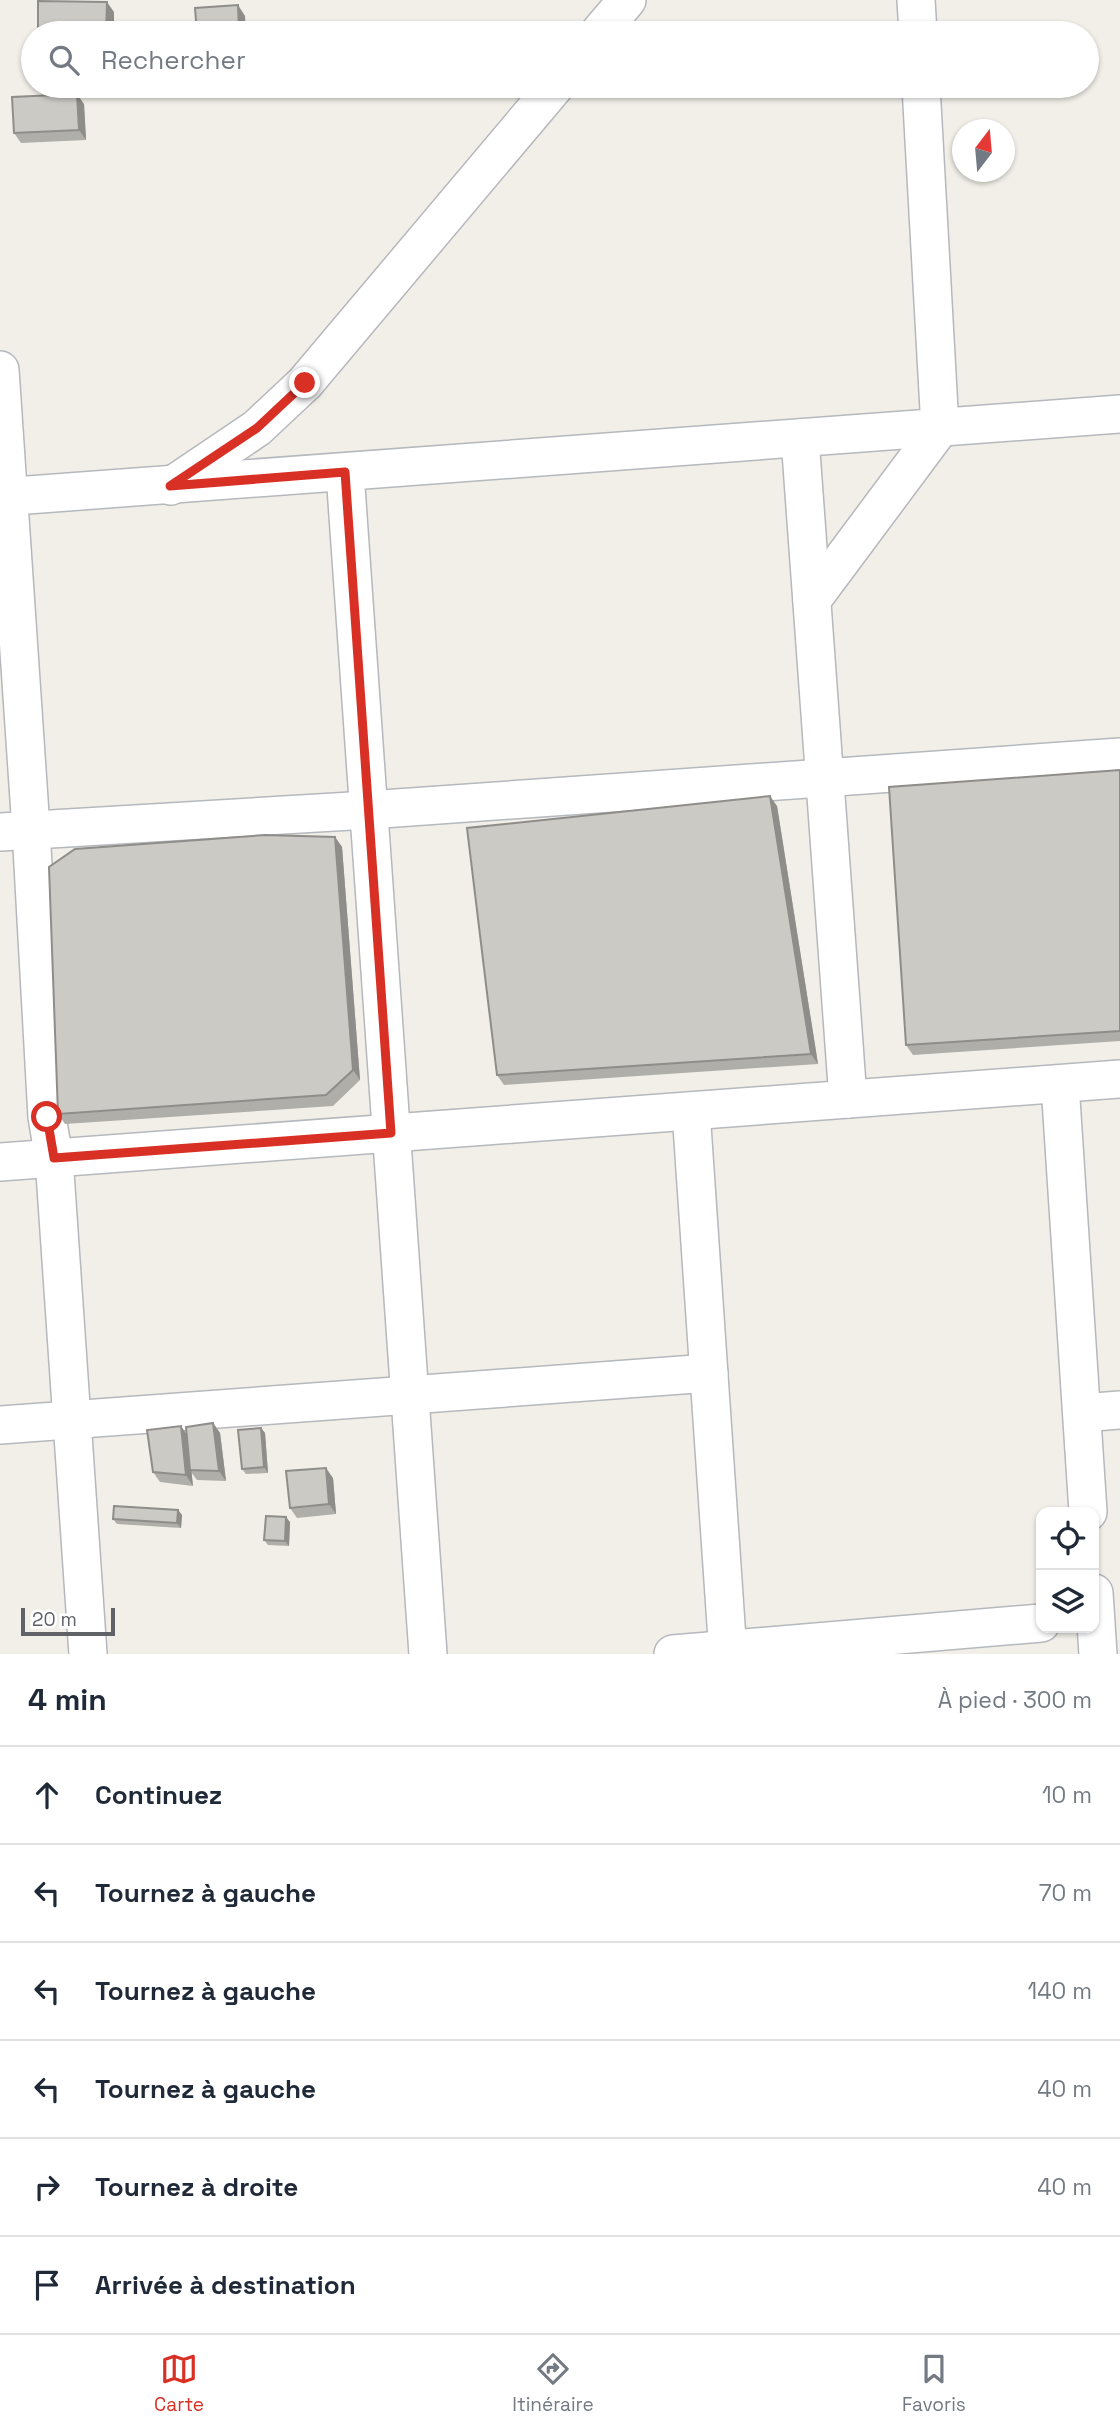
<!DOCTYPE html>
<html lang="fr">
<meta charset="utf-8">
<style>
body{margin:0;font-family:"Space Grotesk",sans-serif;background:#f2f2f3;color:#1f2937}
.controls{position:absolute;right:21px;bottom:21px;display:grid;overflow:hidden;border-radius:14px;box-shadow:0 2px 5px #0004}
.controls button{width:63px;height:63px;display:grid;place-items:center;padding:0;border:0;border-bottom:2px solid #e0e1e3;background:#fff;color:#1f2937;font:35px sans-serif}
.compass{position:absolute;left:952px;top:119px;width:63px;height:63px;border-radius:50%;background:#fff;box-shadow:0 2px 5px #0004;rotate:16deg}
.scale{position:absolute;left:21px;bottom:18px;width:94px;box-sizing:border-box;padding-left:7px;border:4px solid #5f6368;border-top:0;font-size:19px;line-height:24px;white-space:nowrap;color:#5f6368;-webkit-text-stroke:5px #fff;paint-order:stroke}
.stop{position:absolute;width:21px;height:21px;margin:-16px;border:5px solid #d93025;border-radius:50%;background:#fff}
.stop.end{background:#d93025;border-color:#fff;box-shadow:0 2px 7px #0008}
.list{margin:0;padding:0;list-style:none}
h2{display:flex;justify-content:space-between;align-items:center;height:91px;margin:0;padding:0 28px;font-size:30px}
h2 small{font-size:23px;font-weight:400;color:#747a83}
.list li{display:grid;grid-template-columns:46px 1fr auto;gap:21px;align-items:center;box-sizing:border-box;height:98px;padding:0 28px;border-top:2px solid #e0e1e3}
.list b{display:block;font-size:26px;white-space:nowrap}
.list em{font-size:23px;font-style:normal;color:#747a83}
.icon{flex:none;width:38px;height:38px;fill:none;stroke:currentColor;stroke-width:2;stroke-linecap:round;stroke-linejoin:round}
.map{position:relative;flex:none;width:1120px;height:1654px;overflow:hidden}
.search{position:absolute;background:#fff;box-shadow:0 2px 5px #0004;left:21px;right:21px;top:21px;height:77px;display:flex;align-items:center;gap:18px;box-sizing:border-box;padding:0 24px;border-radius:38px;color:#747a83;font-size:26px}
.sheet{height:679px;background:#fff}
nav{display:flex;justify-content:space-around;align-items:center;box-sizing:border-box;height:98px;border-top:2px solid #e0e1e3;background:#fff;font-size:19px;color:#747a83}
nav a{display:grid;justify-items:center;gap:4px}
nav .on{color:#d93025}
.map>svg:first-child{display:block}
</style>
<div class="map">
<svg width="1120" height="1654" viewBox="0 0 1120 1654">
<rect width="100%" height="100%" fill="#f1efe8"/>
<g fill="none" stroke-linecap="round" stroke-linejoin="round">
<!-- minor casing -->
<g stroke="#b5b8bc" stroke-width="40">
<g id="minor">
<polyline points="916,0 918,33"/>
<polyline points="599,33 627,0"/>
<polyline points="0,370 31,829 47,1117 54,1158 88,1654"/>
<polyline points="800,438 848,1099"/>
<polyline points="345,473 428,1654"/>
<polyline points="171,486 257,428 305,383 555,86"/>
<polyline points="0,497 1120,414"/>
<polyline points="812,600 940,428 921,86"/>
<polyline points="0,832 368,810 1120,757"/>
<polyline points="1060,1084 1088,1512"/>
<polyline points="691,1111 728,1654"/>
<polyline points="0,1162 1120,1079"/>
<polyline points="1082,1413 1120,1410"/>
<polyline points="0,1425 709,1373"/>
<polyline points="1094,1593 1098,1654"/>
<polyline points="673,1654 1041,1623"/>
</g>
</g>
<!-- minor -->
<use href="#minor" stroke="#fff" stroke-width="37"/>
</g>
<!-- wall -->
<g fill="#afaea9">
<polygon points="84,104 86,140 21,143 14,133"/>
<polygon points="1120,770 1120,1041 913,1055 906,1045"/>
<polygon points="777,806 818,1064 504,1085 497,1075"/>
<polygon points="335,837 342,847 360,1080 333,1106 65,1124 58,1114"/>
<polygon points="213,1423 220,1433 226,1481 197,1480 191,1472 193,1486 160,1482 153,1472 187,1434"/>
<polygon points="261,1428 265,1433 268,1473 246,1474 242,1469"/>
<polygon points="333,1478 336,1514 297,1518 290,1508"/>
<polygon points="178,1510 182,1515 181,1528 117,1524 113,1519"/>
<polygon points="290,1522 289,1546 268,1545 264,1540"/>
</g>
<!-- shaded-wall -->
<g fill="#8f8d8a">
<polygon points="107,2 114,12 114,33 106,33"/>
<polygon points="238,5 245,16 246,33 239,33"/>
<polygon points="77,94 84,104 86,140 79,130"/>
<polygon points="770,796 777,806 818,1064 811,1054"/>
<polygon points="335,837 342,847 360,1080 353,1070"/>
<polygon points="213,1423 220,1433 226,1481 219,1471"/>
<polygon points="181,1426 188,1436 193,1486 186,1475"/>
<polygon points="261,1428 265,1433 268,1473 264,1467"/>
<polygon points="326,1468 333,1478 336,1514 329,1504"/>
<polygon points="178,1510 182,1515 181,1528 177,1523"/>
<polygon points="286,1517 290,1522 289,1546 285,1541"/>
</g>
<!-- building -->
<g fill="#cccac5" stroke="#8f8d8a" stroke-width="2">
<polygon points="38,1 107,2 106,33 38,33"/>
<polygon points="238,5 239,33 197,33 195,8"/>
<polygon points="77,94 79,130 14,133 12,97"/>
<polygon points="1120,770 1120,1031 906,1045 889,787"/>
<polygon points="770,796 811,1054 497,1075 467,828"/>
<polygon points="265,835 335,837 353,1070 326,1095 58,1114 49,867 75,849"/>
<polygon points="213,1423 219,1471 190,1470 186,1427"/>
<polygon points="181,1426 186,1475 153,1472 147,1430"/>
<polygon points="261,1428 264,1467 242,1469 238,1430"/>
<polygon points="326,1468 329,1504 290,1508 286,1471"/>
<polygon points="114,1506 178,1510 177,1523 113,1519"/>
<polygon points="266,1516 286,1517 285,1541 264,1540"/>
</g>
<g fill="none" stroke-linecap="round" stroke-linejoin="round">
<!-- route -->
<polyline stroke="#d93025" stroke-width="9" points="47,1117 54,1158 391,1133 345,472 170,486 257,428 305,383"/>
</g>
</svg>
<div class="controls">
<button><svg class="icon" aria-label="locate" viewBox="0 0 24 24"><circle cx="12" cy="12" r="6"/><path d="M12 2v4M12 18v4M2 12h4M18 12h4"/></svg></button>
<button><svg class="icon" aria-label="layers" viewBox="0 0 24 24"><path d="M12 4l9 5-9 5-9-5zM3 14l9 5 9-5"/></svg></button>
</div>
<svg class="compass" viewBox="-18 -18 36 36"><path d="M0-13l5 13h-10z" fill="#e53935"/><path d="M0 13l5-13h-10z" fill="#747a83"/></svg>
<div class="scale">20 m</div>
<div class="stop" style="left:47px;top:1117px"></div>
<div class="stop end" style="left:305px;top:383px"></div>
<div class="search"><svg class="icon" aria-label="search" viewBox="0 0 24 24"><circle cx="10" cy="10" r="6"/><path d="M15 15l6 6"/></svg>Rechercher</div>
</div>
<section class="sheet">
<h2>4 min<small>À pied · 300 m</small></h2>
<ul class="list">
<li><svg class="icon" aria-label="ahead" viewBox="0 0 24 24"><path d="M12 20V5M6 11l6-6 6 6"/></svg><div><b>Continuez</b></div><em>10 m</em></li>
<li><svg class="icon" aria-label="left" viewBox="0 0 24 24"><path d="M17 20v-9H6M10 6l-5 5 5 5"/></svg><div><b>Tournez à gauche</b></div><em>70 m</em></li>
<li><svg class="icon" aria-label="left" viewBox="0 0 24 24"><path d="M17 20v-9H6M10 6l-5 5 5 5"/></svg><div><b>Tournez à gauche</b></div><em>140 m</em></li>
<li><svg class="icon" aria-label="left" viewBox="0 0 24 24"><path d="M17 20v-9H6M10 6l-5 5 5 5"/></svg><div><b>Tournez à gauche</b></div><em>40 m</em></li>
<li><svg class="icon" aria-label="right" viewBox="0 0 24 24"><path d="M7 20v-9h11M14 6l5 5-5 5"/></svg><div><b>Tournez à droite</b></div><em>40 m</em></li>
<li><svg class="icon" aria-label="arrive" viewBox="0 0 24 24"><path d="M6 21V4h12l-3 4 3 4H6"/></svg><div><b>Arrivée à destination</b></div></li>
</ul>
</section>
<nav>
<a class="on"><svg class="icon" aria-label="map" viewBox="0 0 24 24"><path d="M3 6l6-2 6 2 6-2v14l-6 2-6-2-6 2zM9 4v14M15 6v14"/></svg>Carte</a>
<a><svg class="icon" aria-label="directions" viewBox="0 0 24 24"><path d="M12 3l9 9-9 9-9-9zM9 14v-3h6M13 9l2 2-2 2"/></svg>Itinéraire</a>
<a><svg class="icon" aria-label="saved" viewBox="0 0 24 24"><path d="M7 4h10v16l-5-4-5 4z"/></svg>Favoris</a>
</nav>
